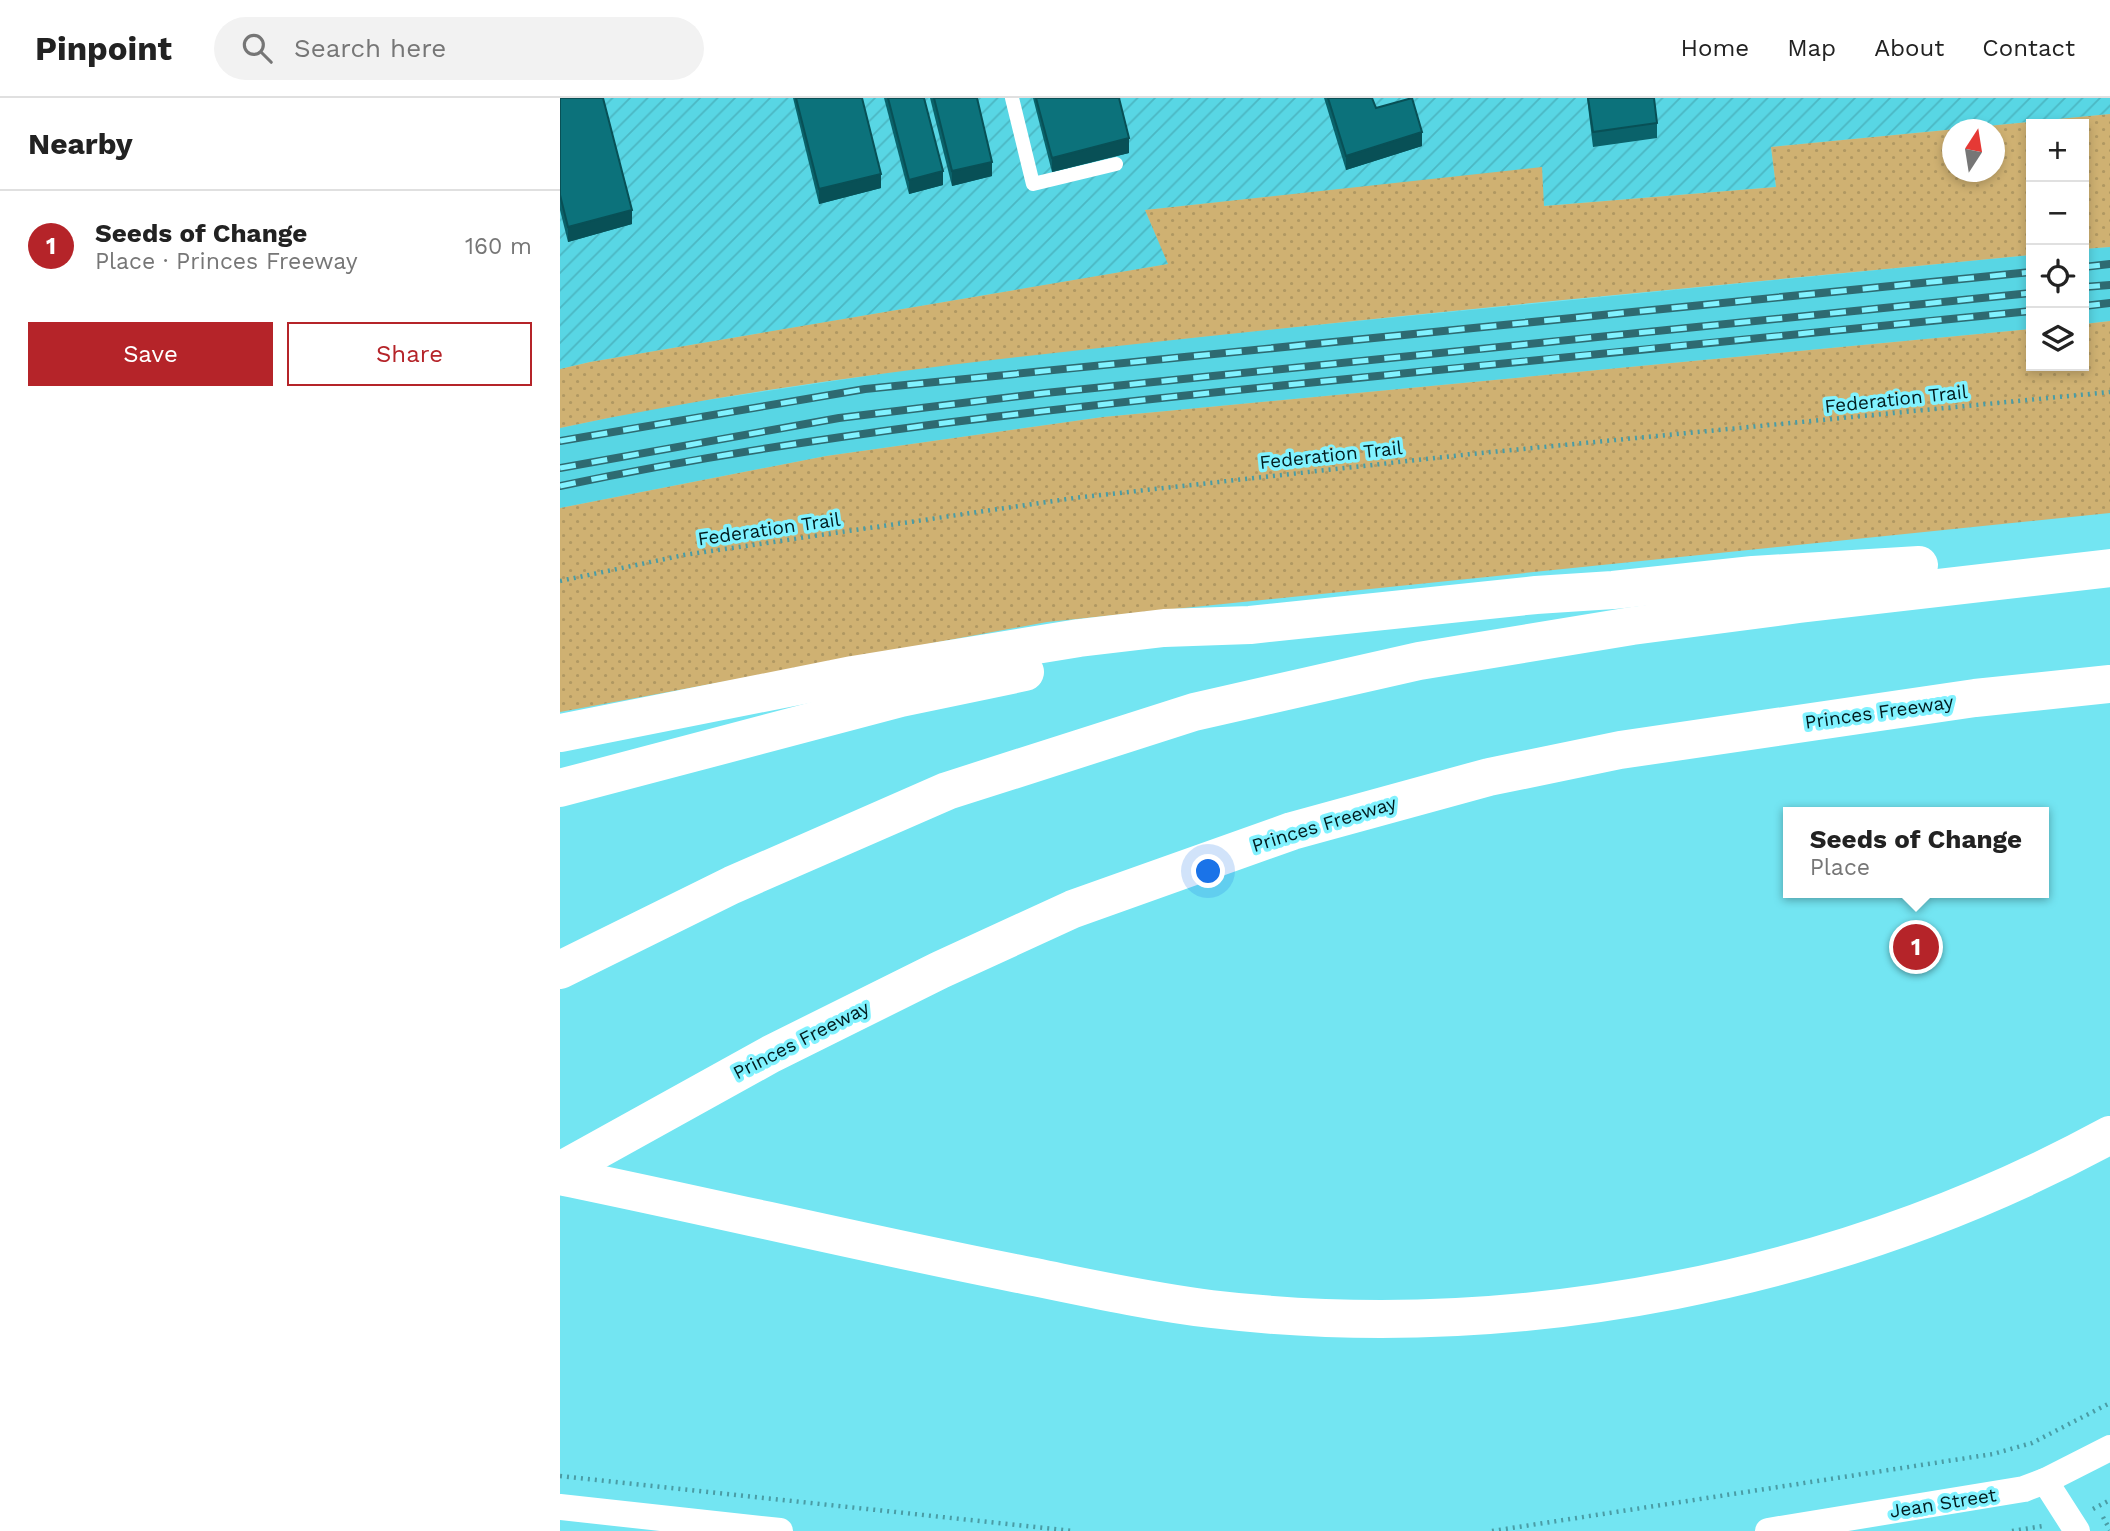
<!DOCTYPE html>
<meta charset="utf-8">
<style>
body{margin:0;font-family:"Work Sans",sans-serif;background:#f2f2f2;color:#222}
.controls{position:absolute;right:21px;top:21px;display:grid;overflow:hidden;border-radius:0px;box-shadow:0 4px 10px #0003}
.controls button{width:63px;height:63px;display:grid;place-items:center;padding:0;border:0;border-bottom:2px solid #e0e0e0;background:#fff;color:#222;font:35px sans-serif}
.compass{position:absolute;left:1382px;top:21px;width:63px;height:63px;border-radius:50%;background:#fff;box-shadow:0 4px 10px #0003;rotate:12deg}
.you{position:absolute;left:649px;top:774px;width:24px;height:24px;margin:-18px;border:5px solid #fff;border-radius:50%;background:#1a73e8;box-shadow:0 0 0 10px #1a73e833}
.badge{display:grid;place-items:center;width:46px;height:46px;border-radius:50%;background:#b52429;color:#fff;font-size:23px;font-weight:700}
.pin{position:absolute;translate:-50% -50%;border:4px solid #fff;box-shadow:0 2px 7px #0006}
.popup{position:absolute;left:1223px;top:709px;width:266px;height:91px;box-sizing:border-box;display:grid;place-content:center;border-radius:0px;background:#fff;filter:drop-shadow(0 2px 5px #0005);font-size:23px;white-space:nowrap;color:#767676}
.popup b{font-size:26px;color:#222}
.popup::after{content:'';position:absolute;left:50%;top:100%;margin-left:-14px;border:14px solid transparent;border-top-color:#fff}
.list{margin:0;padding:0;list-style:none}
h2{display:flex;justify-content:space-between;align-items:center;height:91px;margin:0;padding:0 28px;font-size:30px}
h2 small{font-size:23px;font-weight:400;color:#767676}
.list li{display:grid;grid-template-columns:46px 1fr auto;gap:21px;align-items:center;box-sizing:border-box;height:112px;padding:0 28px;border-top:2px solid #e0e0e0}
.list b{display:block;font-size:26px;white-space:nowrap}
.list p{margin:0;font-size:23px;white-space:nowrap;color:#767676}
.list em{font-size:23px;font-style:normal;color:#767676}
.actions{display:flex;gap:14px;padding:21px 28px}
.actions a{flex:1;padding:16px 0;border:2px solid #b52429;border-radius:0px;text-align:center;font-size:24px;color:#b52429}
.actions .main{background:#b52429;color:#fff}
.icon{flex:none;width:38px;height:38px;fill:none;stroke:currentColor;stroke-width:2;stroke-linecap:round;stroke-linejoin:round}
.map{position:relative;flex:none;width:1550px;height:1433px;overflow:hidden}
header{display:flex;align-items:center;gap:42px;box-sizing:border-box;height:98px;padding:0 35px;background:#fff;border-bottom:2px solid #e0e0e0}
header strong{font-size:33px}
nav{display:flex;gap:38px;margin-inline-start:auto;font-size:24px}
.search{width:490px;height:63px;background:#f2f2f2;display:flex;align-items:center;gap:18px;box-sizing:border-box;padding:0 24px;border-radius:38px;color:#767676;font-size:26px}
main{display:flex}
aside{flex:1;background:#fff}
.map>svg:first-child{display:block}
</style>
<header>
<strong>Pinpoint</strong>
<div class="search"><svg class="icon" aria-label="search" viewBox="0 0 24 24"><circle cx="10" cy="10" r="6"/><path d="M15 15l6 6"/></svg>Search here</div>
<nav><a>Home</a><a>Map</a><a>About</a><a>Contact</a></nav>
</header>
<main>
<aside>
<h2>Nearby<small></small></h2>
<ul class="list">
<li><span class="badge">1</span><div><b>Seeds of Change</b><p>Place · Princes Freeway</p></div><em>160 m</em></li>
</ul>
<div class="actions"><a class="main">Save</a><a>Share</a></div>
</aside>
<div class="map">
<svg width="1550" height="1433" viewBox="0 0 1550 1433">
<defs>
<pattern id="industrial-furrows" width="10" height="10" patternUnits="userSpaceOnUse" patternTransform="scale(1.75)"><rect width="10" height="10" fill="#58d6e4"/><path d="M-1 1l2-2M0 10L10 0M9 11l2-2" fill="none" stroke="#4bb7c3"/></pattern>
<pattern id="grass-dots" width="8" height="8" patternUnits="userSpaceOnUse" patternTransform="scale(1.75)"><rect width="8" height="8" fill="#cfb172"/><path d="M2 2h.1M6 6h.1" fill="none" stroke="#b09862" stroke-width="1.8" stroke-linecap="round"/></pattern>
</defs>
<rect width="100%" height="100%" fill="#73e5f2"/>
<!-- built -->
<g fill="#58d6e4">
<polygon points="1550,149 1550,223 1524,226 1524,151"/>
<polygon points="1471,157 1471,231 543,319 266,358 0,410 0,330 100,309 393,265 715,231"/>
</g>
<!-- industrial -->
<polygon fill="url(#industrial-furrows)" points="0,0 1550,0 1550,16 1211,49 1216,89 983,108 982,70 585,112 609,166 30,264 0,271"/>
<!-- grass -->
<g fill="url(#grass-dots)" fill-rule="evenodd">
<path d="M1550 16V149L1524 151V26H1471V157C1195 184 918 209 641 239 426 262 211 285 0 330V271L30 264 608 166 585 112 982 69 984 108 1216 89 1211 49ZM1392 32H1434V74H1392Z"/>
<polygon points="1550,223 1550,415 487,524 0,614 0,410 266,358 543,319 1471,231 1471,268 1524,268 1524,226"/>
</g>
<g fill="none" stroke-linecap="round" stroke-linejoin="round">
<!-- path -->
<g stroke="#4a9ca5" stroke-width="4.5" stroke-dasharray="2 5" stroke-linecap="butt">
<polyline points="0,483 124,457 514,400 911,356 1550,294"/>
<polyline points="0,1378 512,1433"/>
<polyline points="1533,1411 1550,1402"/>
<polyline points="1543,1419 1550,1432"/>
<polyline points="932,1433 1433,1356 1472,1345 1550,1305"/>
<polyline points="1452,1433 1483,1428"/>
</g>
<!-- lane -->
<polyline stroke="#fff" stroke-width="14" points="452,0 473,86 556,66"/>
<!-- street -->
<g stroke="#fff" stroke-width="26">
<polyline points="1485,1383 1517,1433"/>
<polyline points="0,1409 220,1433"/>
<polyline points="1208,1433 1464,1391 1485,1383 1550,1350"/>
</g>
<!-- highway -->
<g stroke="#fff" stroke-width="38">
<polyline points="0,635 293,577 519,540 604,530 690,527 976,497 1053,492 1193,477 1359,467"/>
<polyline points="0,690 341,600 465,574"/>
<polyline points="0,872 172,787 387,693 634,614 859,563 1072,528 1239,506 1550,470"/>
<polyline points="0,1073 211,956 380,872 513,811 732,733 929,679 1060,652 1415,600 1550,586"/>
<path d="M0 1078C152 1109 302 1145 454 1175 520 1188 585 1203 651 1211 956 1247 1281 1183 1550 1037"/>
</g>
<!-- rail casing -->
<g stroke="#2e6a71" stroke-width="8">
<g id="rail">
<polyline points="1524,169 1550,166"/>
<polyline points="1524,189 1550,187"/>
<polyline points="1524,208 1550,205"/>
<polyline points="0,343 305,291 1471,174"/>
<polyline points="0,370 279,320 485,295 1471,195"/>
<path d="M0 388C243 337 491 311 737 286 982 261 1227 237 1471 213"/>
</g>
</g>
<!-- rail -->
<use href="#rail" stroke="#81f2ff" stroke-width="5" stroke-dasharray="16" stroke-linecap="butt"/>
</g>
<!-- wall -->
<g fill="#0a626a">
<polygon points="0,0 72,126 8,144 0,112"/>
<polygon points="233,0 302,0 321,90 259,106"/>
<polygon points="324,0 364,0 383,87 349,96"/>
<polygon points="370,0 417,0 432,78 392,88"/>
<polygon points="473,0 559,0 569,55 492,74"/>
<polygon points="764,0 812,0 816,10 862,48 786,72"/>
<polygon points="1027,0 1094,0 1097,25 1097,40 1033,49"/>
</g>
<!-- shaded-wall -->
<g fill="#085056">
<polygon points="862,34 862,48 786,72 786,58"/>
<polygon points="569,40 569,55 492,74 492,60"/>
<polygon points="432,64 432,78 392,88 392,73"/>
<polygon points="383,73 383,87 349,96 349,82"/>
<polygon points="321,76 321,90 259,106 259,91"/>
<polygon points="72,112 72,126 8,144 8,129"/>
</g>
<!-- building -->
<g fill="#0c727b" stroke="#085056" stroke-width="2">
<polygon points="0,0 43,0 72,112 8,129 0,97"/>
<polygon points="236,0 302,0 321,76 259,91"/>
<polygon points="328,0 364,0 383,73 349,82"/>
<polygon points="374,0 417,0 432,64 392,73"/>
<polygon points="476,0 559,0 569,40 492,60"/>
<polygon points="768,0 812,0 816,10 852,0 862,34 786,58"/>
<polygon points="1028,0 1094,0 1097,25 1033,34"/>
</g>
<g text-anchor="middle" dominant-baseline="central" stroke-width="7" stroke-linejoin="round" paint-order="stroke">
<!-- street labels -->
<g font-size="19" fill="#021b1e" stroke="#81f2ff">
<text transform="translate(1336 301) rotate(-6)">Federation Trail</text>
<text transform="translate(771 357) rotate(-6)">Federation Trail</text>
<text transform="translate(209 431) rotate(-8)">Federation Trail</text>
<text transform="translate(1319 614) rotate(-8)">Princes Freeway</text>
<text transform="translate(764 726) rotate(-17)">Princes Freeway</text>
<text transform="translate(241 942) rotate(-27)">Princes Freeway</text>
<text transform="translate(1383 1405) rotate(-9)">Jean Street</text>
</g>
</g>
</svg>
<div class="controls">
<button>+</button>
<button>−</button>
<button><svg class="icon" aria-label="locate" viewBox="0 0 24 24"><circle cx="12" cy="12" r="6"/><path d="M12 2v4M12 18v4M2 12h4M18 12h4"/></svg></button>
<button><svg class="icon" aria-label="layers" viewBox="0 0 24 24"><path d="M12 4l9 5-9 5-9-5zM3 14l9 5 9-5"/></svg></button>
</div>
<svg class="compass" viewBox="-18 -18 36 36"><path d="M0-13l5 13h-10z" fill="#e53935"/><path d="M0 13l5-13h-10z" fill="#767676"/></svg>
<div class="you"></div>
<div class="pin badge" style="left:1356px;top:849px">1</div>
<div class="popup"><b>Seeds of Change</b>Place</div>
</div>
</main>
